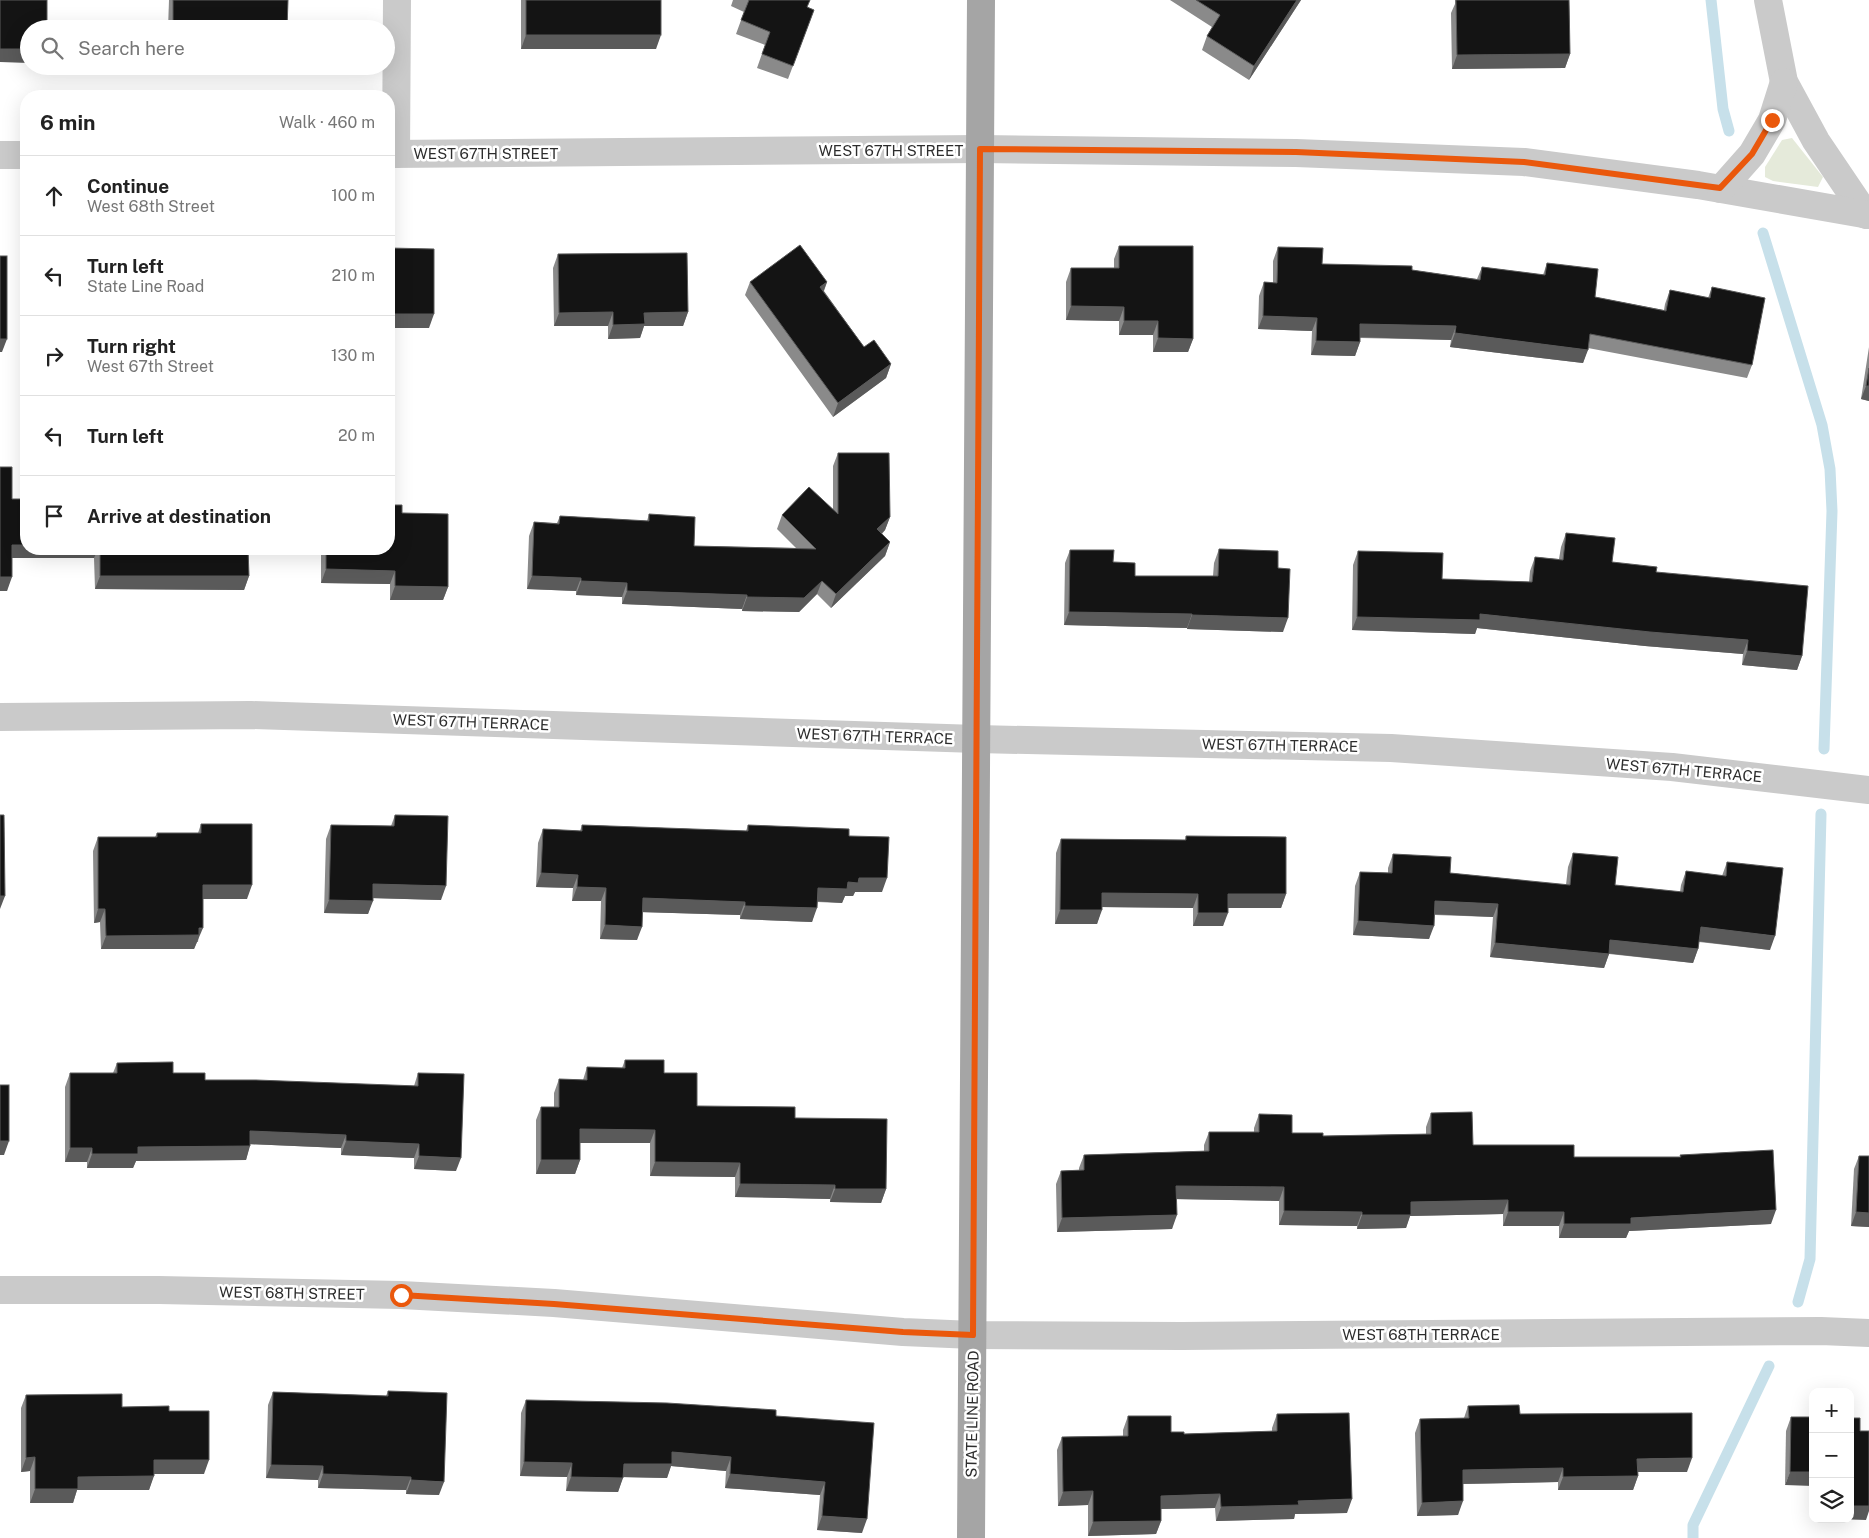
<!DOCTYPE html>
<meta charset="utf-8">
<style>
body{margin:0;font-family:"Public Sans",sans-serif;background:#f2f2f2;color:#222}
.controls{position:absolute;right:15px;bottom:15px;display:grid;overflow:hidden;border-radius:10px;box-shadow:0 5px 20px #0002}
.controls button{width:45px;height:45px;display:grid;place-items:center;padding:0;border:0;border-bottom:1px solid #e0e0e0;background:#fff;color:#222;font:25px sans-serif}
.stop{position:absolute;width:15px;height:15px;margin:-11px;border:4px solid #ea580c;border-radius:50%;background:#fff}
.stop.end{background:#ea580c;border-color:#fff;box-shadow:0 1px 5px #0008}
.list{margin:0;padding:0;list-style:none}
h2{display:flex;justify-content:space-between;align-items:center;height:65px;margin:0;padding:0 20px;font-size:21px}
h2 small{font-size:16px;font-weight:400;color:#767676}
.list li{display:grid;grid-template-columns:32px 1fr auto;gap:15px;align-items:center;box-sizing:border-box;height:80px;padding:0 20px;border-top:1px solid #e0e0e0}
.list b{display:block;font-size:19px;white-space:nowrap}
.list p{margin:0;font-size:16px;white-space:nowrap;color:#767676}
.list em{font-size:16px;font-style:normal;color:#767676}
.icon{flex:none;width:28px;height:28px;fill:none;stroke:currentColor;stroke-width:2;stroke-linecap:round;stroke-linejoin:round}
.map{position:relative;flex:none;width:1869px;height:1538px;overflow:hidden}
.search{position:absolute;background:#fff;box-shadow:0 5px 20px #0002;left:20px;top:20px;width:375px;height:55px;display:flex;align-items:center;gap:12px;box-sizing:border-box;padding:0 18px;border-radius:28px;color:#767676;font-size:19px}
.panel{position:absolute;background:#fff;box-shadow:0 5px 20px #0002;left:20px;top:90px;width:375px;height:465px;border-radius:20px}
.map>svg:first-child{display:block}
</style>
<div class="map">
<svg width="1869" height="1538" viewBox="0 0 1869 1538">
<rect width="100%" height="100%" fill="#fff"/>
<!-- green -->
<polygon fill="#e5eada" points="1792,138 1823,177 1818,187 1773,181 1765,177 1765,167 1782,140"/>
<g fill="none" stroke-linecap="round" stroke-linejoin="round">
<!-- stream -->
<g stroke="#c7e0ea" stroke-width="11">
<polyline points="1711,0 1723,109 1729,131"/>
<polyline points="1763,233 1822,425 1830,469 1832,511 1824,749"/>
<polyline points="1798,1302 1810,1259 1821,814"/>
<polyline points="1693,1538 1693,1525 1769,1366"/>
</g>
<!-- minor -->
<g stroke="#cacaca" stroke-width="28">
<polyline points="1768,0 1784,82 1816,141 1866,215"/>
<polyline points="389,154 980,149 1296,153 1524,162 1698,185 1869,215"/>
<polyline points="396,154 397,0"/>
<polyline points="0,155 26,155"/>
<polyline points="1721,189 1752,154 1772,120 1784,82"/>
<polyline points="0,717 251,715 977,739 1391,748 1672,767 1869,790"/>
<polyline points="0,1290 159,1290 401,1295 554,1303 903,1332 973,1335 1182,1336 1821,1331 1869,1333"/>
</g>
<!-- major -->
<polyline stroke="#a5a5a5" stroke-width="28" points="971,1538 981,0"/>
</g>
<!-- wall -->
<g fill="#8a8a8a">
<polygon points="169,0 288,0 287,29 168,29"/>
<polygon points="521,0 661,0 656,49 521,49"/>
<polygon points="733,0 810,0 807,7 814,10 788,79 757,68 765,45 736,34 744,12 731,6"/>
<polygon points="1170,0 1301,0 1249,80 1202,50 1207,36 1212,27"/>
<polygon points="1455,0 1569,0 1570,54 1565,68 1452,69 1451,13 1455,4"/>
<polygon points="1119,246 1193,339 1188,352 1153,352 1153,335 1119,335 1119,321 1066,320 1066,282 1071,268 1114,268 1114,259"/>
<polygon points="1278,247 1322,264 1412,270 1477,279 1482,267 1543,275 1547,263 1595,297 1664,310 1665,304 1670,290 1708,298 1712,287 1752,365 1747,378 1588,348 1583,363 1450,347 1451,340 1360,338 1360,342 1355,356 1311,355 1312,331 1258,329 1259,296 1264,282 1273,283 1273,261"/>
<polygon points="558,254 688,312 683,326 644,326 640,338 608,339 608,326 554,326 553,268"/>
<polygon points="750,282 827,282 824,291 864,347 891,364 886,378 833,417 745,295"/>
<polygon points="1869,347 1869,401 1861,399"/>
<polygon points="838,453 890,517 885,530 882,534 890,542 885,556 831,608 817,594 799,612 742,611 742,609 622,604 622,597 576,595 576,591 527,589 529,536 534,522 557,523 560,516 647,521 649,514 694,546 796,548 777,529 782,515 833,509 833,466"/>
<polygon points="12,499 26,549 248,549 249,576 244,590 95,589 94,558 12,558 7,591 0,591"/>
<polygon points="402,513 448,587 443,600 390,600 390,584 321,583 321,549 389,549"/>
<polygon points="1566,533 1612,562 1656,572 1802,656 1797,670 1742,665 1743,654 1645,646 1477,628 1475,634 1352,630 1353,565 1358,551 1442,579 1529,582 1530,571 1535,557 1559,559 1561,547"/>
<polygon points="1219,549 1278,568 1283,632 1187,629 1187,628 1064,625 1065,563 1070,550 1113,562 1135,576 1213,576 1214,563"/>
<polygon points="395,815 441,900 373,898 368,914 324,913 326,839 331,825 391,826"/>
<polygon points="201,824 247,899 203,899 198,942 197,942 194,949 101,949 100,922 94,923 93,851 98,837 155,837 157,833 198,833"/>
<polygon points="582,825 746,831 748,825 849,836 882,892 855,892 853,896 845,896 842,903 817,902 812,922 740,919 740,915 642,912 637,940 600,939 601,901 572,901 573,888 536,887 538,843 543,829 580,831"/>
<polygon points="1186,836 1286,894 1281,908 1228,908 1223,926 1193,926 1193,908 1102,907 1097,924 1055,924 1056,853 1061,839 1185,840"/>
<polygon points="1573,853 1615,885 1680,892 1681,885 1686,871 1722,876 1727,862 1770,950 1699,942 1698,949 1693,963 1609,954 1604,968 1490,957 1493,917 1435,915 1429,939 1353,935 1355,886 1360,872 1388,873 1388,868 1393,854 1450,873 1566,885 1568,867"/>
<polygon points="625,1060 664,1073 697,1106 795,1118 886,1189 881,1203 830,1202 830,1199 735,1197 735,1177 650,1176 650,1143 580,1143 580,1160 575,1174 536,1174 536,1120 541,1107 554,1107 554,1093 559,1079 583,1080 587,1067 622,1068"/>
<polygon points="117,1063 205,1080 414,1086 418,1073 456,1171 414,1169 414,1158 341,1155 341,1148 250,1144 246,1160 136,1161 133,1168 87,1168 87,1162 65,1162 65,1087 70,1073 113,1073"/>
<polygon points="1431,1113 1473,1145 1574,1157 1680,1157 1680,1155 1771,1224 1629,1231 1626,1238 1559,1238 1559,1226 1503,1226 1503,1214 1410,1216 1406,1228 1357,1229 1357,1226 1279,1225 1279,1201 1177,1199 1172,1229 1057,1232 1056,1184 1061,1171 1079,1170 1079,1168 1084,1155 1204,1151 1204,1145 1209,1132 1254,1132 1254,1128 1259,1114 1292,1133 1323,1136 1426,1134 1426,1127"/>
<polygon points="1859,1156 1869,1156 1869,1227 1851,1226 1854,1169"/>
<polygon points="388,1391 439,1495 406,1494 406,1490 318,1488 318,1480 266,1478 268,1405 273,1392 386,1396"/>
<polygon points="26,1395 122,1407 169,1411 204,1474 154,1474 149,1490 77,1490 73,1503 30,1503 30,1471 21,1472 21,1408"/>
<polygon points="526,1400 776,1416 862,1533 817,1530 820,1495 725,1488 726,1471 671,1466 667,1478 623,1477 618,1492 566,1491 567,1477 520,1476 521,1413"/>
<polygon points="1468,1406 1520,1414 1687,1472 1638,1472 1638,1476 1633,1490 1558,1490 1558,1482 1463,1484 1458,1515 1417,1516 1415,1433 1420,1419 1464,1418"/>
<polygon points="1277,1414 1347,1513 1295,1514 1294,1519 1216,1521 1215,1508 1161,1509 1161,1521 1156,1534 1088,1536 1088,1505 1058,1506 1057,1450 1062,1437 1123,1436 1123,1430 1128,1416 1171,1432 1184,1434 1272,1431 1272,1428"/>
<polygon points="1791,1417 1813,1417 1785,1485 1786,1431"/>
</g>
<!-- shaded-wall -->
<g fill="#5a5a5a">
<polygon points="1297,0 1301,0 1249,80 1254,66"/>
<polygon points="526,35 661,35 656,49 521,49"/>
<polygon points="0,49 29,49 29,63 0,62"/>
<polygon points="1570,54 1565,68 1452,69 1457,55"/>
<polygon points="827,282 822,295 820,287"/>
<polygon points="1071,306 1124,307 1119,321 1066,320"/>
<polygon points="613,312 608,326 554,326 559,313"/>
<polygon points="688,312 683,326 644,326 640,338 608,339 613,325 644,313"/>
<polygon points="389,314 434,314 429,328 389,328"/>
<polygon points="1263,316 1317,318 1312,331 1258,329"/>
<polygon points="1124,321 1158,321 1153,335 1119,335"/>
<polygon points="1360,324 1456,326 1451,340 1355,337"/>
<polygon points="1455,333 1588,350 1583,363 1450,347"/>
<polygon points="1158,338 1193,339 1188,352 1153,352"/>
<polygon points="0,339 7,339 2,352 0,352"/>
<polygon points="1316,341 1360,342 1355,356 1311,355"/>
<polygon points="891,364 886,378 833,417 838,403"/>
<polygon points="1866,386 1869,386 1869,401 1861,399"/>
<polygon points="890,517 885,530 872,543 877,529"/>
<polygon points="890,542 885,556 831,608 836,594"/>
<polygon points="12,545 26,545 26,549 98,549 94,558 7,558"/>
<polygon points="326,569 395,571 390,584 321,583"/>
<polygon points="100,576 249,576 244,590 95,589"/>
<polygon points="532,576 581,578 576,591 527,589"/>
<polygon points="0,577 12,577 7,591 0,591"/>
<polygon points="581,581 627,583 622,597 576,595"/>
<polygon points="822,581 817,594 799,612 742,611 747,597"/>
<polygon points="395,586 448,587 443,600 390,600"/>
<polygon points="627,591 747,595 742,609 622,604"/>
<polygon points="1069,612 1192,614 1187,628 1064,625"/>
<polygon points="1480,614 1748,640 1743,654 1645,646 1477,628 1475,634 1352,630 1357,617"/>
<polygon points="1192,615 1288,618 1283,632 1187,629"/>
<polygon points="1747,651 1802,656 1797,670 1742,665"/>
<polygon points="541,873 578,875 573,888 536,887"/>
<polygon points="859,878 887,878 882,892 855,892 853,896 845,896 842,903 813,901 818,888 848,882"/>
<polygon points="373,884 446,886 441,900 368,898"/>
<polygon points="203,885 252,885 247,899 198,899"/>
<polygon points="577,887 606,888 601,901 572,901"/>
<polygon points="1102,893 1198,894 1193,908 1097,907"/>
<polygon points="1228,894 1286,894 1281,908 1223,908"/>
<polygon points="0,896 5,896 0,909"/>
<polygon points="643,898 745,902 740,915 638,912"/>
<polygon points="329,900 373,901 368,914 324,913"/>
<polygon points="1435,901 1498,904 1493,917 1430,914"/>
<polygon points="745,906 817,908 812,922 740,919"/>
<polygon points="98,909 105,909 100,922 94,923"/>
<polygon points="1060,910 1102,910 1097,924 1055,924"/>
<polygon points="1198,913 1228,913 1223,926 1193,926"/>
<polygon points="1358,921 1434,926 1429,939 1353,935"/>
<polygon points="605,925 642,927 637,940 600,939"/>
<polygon points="1701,927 1775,936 1770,950 1696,941"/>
<polygon points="203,928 194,949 101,949 106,936"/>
<polygon points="1610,940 1698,949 1693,963 1605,953"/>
<polygon points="1495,943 1609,954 1604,968 1490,957"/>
<polygon points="580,1129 655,1130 650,1143 575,1143"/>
<polygon points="250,1131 346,1135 341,1148 246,1144"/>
<polygon points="0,1141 9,1141 4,1155 0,1155"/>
<polygon points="346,1141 419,1144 414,1158 341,1155"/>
<polygon points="250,1146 246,1160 136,1161 133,1168 87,1168 92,1154 138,1147"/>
<polygon points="70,1148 92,1148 87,1162 65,1162"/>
<polygon points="419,1156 461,1158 456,1171 414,1169"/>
<polygon points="541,1160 580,1160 575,1174 536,1174"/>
<polygon points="655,1162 740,1163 735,1177 650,1176"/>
<polygon points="740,1184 835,1185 830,1199 735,1197"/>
<polygon points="1176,1186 1284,1187 1279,1201 1171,1199"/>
<polygon points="835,1189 886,1189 881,1203 830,1202"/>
<polygon points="1508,1200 1503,1214 1410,1216 1406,1228 1357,1229 1362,1215 1411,1202"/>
<polygon points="1776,1210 1771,1224 1629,1231 1626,1238 1559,1238 1564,1224 1631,1218"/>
<polygon points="1284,1211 1362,1212 1357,1226 1279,1225"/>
<polygon points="1508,1212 1564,1212 1559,1226 1503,1226"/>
<polygon points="1856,1212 1869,1213 1869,1227 1851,1226"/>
<polygon points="1177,1215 1172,1229 1057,1232 1062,1218"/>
<polygon points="672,1452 731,1457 726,1471 671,1466 667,1478 619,1477 624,1464"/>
<polygon points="35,1457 30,1471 21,1472 26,1458"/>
<polygon points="1692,1458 1687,1472 1632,1472 1637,1459"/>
<polygon points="154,1460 209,1460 204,1474 149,1474"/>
<polygon points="524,1462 572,1463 567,1477 520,1476"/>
<polygon points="271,1465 323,1466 318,1480 266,1478"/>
<polygon points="1563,1468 1558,1482 1458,1484 1463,1470"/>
<polygon points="1790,1472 1813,1472 1813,1486 1785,1485"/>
<polygon points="323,1474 411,1477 406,1490 318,1488"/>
<polygon points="730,1474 825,1482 820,1495 725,1488"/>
<polygon points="154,1476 149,1490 77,1490 73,1503 30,1503 35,1489 78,1477"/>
<polygon points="1638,1476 1633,1490 1558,1490 1563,1477"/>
<polygon points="571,1477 623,1478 618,1492 566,1491"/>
<polygon points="411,1480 444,1482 439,1495 406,1494"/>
<polygon points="1093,1491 1088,1505 1058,1506 1063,1492"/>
<polygon points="1220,1494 1215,1508 1156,1509 1161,1496"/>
<polygon points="1352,1499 1347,1513 1295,1514 1294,1519 1216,1521 1221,1507 1298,1501"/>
<polygon points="1463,1501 1458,1515 1417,1516 1422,1503"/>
<polygon points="1850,1506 1869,1506 1869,1511 1866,1520 1834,1519 1850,1519"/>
<polygon points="822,1516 867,1519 862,1533 817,1530"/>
<polygon points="1161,1521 1156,1534 1088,1536 1093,1522"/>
</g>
<!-- building -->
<g fill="#141414" stroke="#5a5a5a">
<polygon points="0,0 47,0 47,29 29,29 29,49 0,49"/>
<polygon points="173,0 288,0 287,29 173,29"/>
<rect x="526" y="0" width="135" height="35"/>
<polygon points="749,0 810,0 807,7 814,10 793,66 762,54 770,32 741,20"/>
<polygon points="1196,0 1297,0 1254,66 1207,36 1220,15"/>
<polygon points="1456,0 1569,0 1570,54 1457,55"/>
<polygon points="800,245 827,282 820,287 864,347 874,340 891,364 838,403 750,282"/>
<polygon points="1119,246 1193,246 1193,339 1158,338 1158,321 1124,321 1124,307 1071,306 1071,268 1119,268"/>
<polygon points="1278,247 1323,248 1322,264 1412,266 1412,270 1480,280 1482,267 1545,275 1547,263 1598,269 1595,297 1666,311 1670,290 1710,298 1712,287 1765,298 1752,365 1590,334 1588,350 1455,333 1456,326 1360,324 1360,342 1316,341 1317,318 1263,316 1264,282 1277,283"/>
<polygon points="389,248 434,249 434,314 389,314"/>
<polygon points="687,253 688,312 644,313 645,324 613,325 613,312 559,313 558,254"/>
<rect x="0" y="256" width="7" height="83"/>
<polygon points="1869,368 1869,386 1866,386"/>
<polygon points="838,453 889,453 890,517 877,529 890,542 836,594 822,581 804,598 747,597 747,595 627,591 627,583 581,581 581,578 532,576 534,522 559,524 560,516 649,521 649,514 695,517 694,546 816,549 782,515 809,487 838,514"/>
<polygon points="0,467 12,467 12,499 26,499 26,545 12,545 12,577 0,577"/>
<polygon points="389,505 402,505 402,513 448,514 448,587 395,586 395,571 326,569 326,549 389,549"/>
<polygon points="1566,533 1615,538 1612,562 1657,567 1656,572 1808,586 1802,656 1747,651 1748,640 1650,632 1480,614 1480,620 1357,617 1358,551 1443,553 1442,579 1532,582 1535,557 1563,560"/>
<polygon points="100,549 248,549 249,576 100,576"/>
<polygon points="1219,549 1278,551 1278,568 1290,569 1288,618 1192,615 1192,614 1069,612 1070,550 1114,550 1113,562 1135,563 1135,576 1218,576"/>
<polygon points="0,815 4,815 5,896 0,896"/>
<polygon points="395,815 448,816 446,886 373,884 373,901 329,900 331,825 394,826"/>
<polygon points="201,824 252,824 252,885 203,885 203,928 199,928 199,935 106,936 105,909 98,909 98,837 157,837 157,833 201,833"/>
<polygon points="582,825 748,831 748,825 849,829 849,836 889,837 887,878 859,878 858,883 848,882 847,889 818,888 817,908 745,906 745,902 643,898 642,927 605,925 606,888 577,887 578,875 541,873 543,829 582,831"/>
<polygon points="1186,836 1286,837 1286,894 1228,894 1228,913 1198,913 1198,894 1102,893 1102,910 1060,910 1061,839 1186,840"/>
<polygon points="1573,853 1618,857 1615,885 1683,892 1686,871 1726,876 1727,862 1783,868 1775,936 1701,927 1698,949 1610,940 1609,954 1495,943 1498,904 1435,901 1434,926 1358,921 1360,872 1392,873 1393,854 1451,857 1450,873 1570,885"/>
<polygon points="625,1060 664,1060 664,1073 697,1073 697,1106 795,1107 795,1118 887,1119 886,1189 835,1189 835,1185 740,1184 740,1163 655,1162 655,1130 580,1129 580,1160 541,1160 541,1107 559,1107 559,1079 587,1080 587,1067 625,1068"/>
<polygon points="173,1062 173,1073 205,1073 205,1080 256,1080 418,1086 418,1073 464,1074 461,1158 419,1156 419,1144 346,1141 346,1135 250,1131 250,1146 138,1147 138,1154 92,1154 92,1148 70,1148 70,1073 117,1073 117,1063"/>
<rect x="0" y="1085" width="9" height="56"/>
<polygon points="1472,1112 1473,1145 1574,1145 1574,1157 1681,1157 1680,1155 1773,1150 1776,1210 1631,1218 1631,1224 1564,1224 1564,1212 1508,1212 1508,1200 1411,1202 1411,1215 1362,1215 1362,1212 1284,1211 1284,1187 1176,1186 1177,1215 1062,1218 1061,1171 1084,1170 1084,1155 1209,1151 1209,1132 1259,1132 1259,1114 1292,1115 1292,1133 1323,1133 1323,1136 1431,1134 1431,1113"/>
<polygon points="1859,1156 1869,1156 1869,1213 1856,1212"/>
<polygon points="388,1391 447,1393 444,1482 411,1480 411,1477 323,1474 323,1466 271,1465 273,1392 388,1396"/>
<polygon points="122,1394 122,1407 169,1406 169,1411 209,1411 209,1460 154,1460 154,1476 78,1477 78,1489 35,1489 35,1457 26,1458 26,1395"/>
<polygon points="526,1400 667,1403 776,1410 776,1416 874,1423 867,1519 822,1516 825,1482 730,1474 731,1457 672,1452 672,1464 624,1464 623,1478 571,1477 572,1463 524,1462"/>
<polygon points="1519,1405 1520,1414 1692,1413 1692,1458 1637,1459 1638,1476 1563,1477 1563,1468 1463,1470 1463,1501 1422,1503 1420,1419 1469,1418 1468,1406"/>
<polygon points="1349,1413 1352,1499 1298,1501 1299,1505 1221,1507 1220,1494 1161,1496 1161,1521 1093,1522 1093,1491 1063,1492 1062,1437 1128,1436 1128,1416 1171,1416 1171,1432 1184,1432 1184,1434 1277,1431 1277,1414"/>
<polygon points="1791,1417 1813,1417 1813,1472 1790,1472"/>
<polygon points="1850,1418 1860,1418 1860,1431 1869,1431 1869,1506 1850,1506"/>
</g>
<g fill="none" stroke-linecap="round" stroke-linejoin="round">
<!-- route -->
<polyline stroke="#ea580c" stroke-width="6" points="401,1295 554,1304 903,1332 973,1335 980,149 1296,152 1524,162 1720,188 1752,154 1772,120"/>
</g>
<g text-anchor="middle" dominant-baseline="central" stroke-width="5" stroke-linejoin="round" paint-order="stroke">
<!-- street labels -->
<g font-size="15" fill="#2d2d2d" stroke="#fff">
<text x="891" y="150">WEST 67TH STREET</text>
<text x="486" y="153">WEST 67TH STREET</text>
<text transform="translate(471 722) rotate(2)">WEST 67TH TERRACE</text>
<text transform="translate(875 736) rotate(2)">WEST 67TH TERRACE</text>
<text transform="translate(1280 745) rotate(1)">WEST 67TH TERRACE</text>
<text transform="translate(1684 770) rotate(5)">WEST 67TH TERRACE</text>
<text transform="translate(292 1293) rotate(1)">WEST 68TH STREET</text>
<text x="1421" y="1334">WEST 68TH TERRACE</text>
<text transform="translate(972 1414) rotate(-89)">STATE LINE ROAD</text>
</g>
</g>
</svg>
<div class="controls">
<button>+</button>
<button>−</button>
<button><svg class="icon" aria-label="layers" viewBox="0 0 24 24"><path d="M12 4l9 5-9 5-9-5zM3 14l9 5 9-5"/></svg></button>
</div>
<div class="stop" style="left:401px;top:1295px"></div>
<div class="stop end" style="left:1772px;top:120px"></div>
<div class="search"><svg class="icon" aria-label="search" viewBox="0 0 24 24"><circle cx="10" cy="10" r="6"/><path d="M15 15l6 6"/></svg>Search here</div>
<section class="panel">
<h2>6 min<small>Walk · 460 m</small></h2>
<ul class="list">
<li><svg class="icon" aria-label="ahead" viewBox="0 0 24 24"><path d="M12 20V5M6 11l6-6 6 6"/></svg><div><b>Continue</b><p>West 68th Street</p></div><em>100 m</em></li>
<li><svg class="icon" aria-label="left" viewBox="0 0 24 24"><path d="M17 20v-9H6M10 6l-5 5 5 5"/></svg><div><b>Turn left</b><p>State Line Road</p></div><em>210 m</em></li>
<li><svg class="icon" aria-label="right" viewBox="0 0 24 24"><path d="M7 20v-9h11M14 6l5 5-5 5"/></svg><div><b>Turn right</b><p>West 67th Street</p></div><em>130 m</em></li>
<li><svg class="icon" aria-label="left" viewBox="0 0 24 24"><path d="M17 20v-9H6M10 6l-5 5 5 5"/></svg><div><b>Turn left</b></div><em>20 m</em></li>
<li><svg class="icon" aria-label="arrive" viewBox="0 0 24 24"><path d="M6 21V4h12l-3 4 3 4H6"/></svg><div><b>Arrive at destination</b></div></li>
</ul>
</section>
</div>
